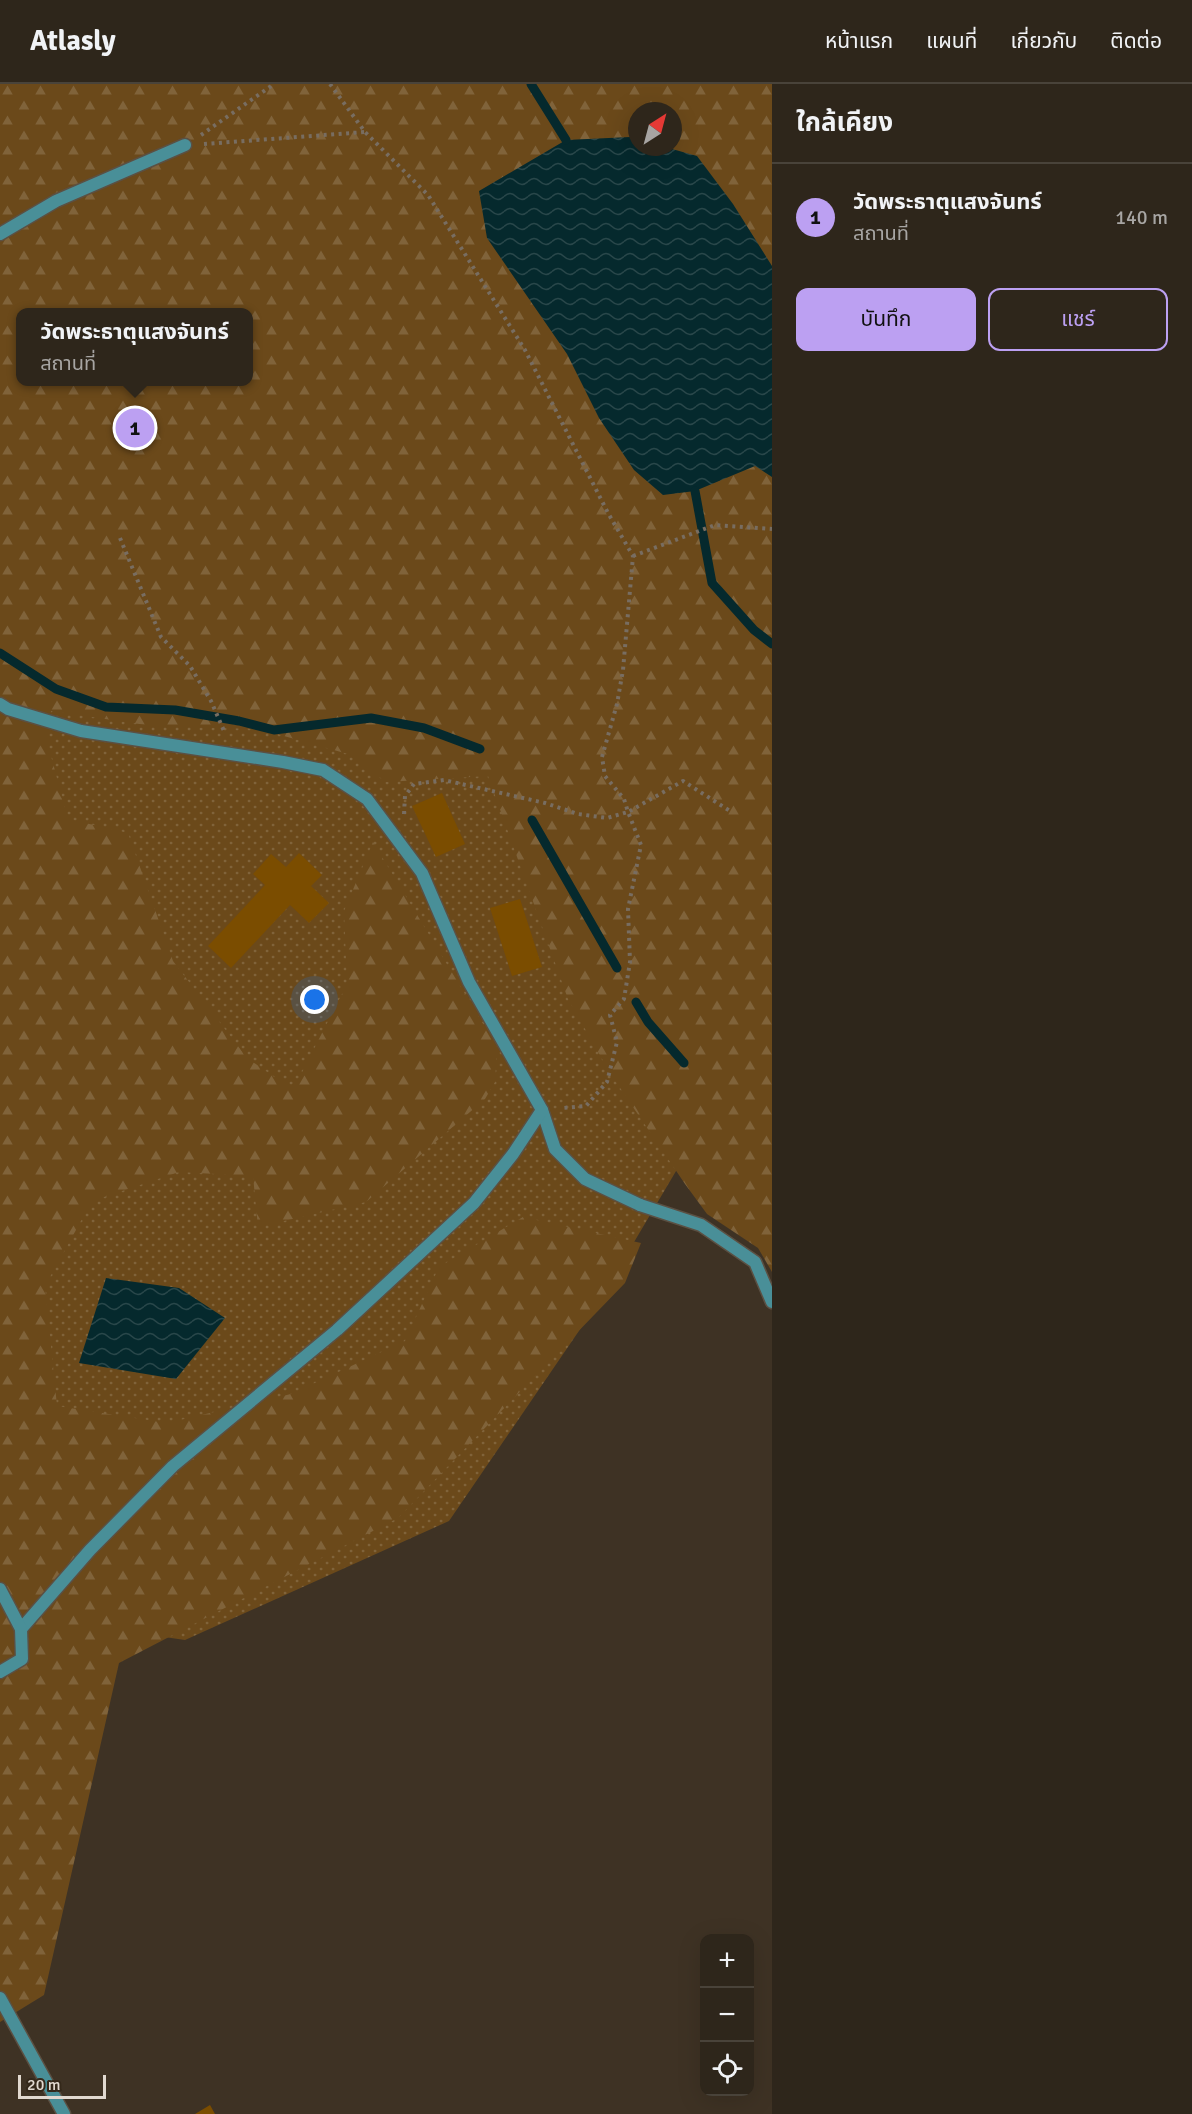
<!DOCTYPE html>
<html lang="th">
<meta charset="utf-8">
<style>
body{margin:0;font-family:Signika,"Noto Sans Thai",sans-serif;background:#362e24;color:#f1f3f6}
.controls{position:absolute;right:18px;bottom:18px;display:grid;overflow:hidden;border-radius:12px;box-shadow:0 6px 24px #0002}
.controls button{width:54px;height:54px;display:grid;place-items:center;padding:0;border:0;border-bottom:2px solid #49433a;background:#2e261b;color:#f1f3f6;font:30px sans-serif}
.compass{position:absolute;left:628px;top:18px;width:54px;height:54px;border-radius:50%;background:#2e261b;box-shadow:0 6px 24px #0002;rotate:36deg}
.scale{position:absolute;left:18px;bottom:15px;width:88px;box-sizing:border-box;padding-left:6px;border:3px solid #e1d9d0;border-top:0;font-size:16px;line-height:21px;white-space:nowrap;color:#e1d9d0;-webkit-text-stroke:4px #34281a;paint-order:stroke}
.you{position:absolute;left:315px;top:916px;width:21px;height:21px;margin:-15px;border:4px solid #fff;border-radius:50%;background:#1a73e8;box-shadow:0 0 0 9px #1a73e833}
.badge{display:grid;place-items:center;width:39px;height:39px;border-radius:50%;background:#bca0f2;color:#111;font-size:20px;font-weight:700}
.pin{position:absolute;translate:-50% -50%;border:3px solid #fff;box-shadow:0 2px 6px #0006}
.popup{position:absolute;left:16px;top:224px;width:237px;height:78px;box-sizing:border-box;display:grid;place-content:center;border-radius:12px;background:#2e261b;filter:drop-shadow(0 2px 4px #0005);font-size:20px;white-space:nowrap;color:#a7a5a3}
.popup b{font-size:22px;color:#f1f3f6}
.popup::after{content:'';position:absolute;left:50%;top:100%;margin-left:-12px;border:12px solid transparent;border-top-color:#2e261b}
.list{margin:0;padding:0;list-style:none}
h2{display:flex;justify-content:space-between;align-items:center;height:78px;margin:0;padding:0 24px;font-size:26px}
h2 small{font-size:20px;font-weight:400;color:#a7a5a3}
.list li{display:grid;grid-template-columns:39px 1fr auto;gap:18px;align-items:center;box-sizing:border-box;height:108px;padding:0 24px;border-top:2px solid #49433a}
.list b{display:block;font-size:22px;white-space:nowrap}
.list p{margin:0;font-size:20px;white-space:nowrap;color:#a7a5a3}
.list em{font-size:20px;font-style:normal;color:#a7a5a3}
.actions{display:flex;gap:12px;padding:18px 24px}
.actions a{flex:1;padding:14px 0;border:2px solid #bca0f2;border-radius:12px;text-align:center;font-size:21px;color:#bca0f2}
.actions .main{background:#bca0f2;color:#111}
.icon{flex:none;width:33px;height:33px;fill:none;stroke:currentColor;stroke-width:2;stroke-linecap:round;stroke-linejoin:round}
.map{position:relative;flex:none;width:772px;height:2030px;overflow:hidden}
header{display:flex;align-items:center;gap:36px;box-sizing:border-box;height:84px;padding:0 30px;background:#2e261b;border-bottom:2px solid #49433a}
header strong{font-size:28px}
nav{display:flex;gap:33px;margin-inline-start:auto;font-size:21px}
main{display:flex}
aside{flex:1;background:#2e261b}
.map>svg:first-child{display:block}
</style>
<header>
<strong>Atlasly</strong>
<nav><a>หน้าแรก</a><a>แผนที่</a><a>เกี่ยวกับ</a><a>ติดต่อ</a></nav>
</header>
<main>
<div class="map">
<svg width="772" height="2030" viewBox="0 0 772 2030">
<defs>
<pattern id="grass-dots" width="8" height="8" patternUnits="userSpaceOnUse" patternTransform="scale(1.5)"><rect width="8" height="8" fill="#6b491a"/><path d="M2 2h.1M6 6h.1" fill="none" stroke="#80633a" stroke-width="1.8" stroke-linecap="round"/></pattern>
<pattern id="forest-firs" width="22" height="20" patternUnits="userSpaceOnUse" patternTransform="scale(1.5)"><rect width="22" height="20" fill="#6b491a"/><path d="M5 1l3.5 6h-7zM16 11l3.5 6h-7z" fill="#80633a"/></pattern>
<pattern id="water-waves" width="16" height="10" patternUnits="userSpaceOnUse" patternTransform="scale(1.5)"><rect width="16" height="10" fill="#05292d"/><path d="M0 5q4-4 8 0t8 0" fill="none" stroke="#29474a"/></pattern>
</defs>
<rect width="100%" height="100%" fill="#3e3224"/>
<!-- grass -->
<path fill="url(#grass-dots)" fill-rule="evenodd" d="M0 0H772L747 967 598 1219 449 1437 185 1556 0 1529ZM637 27H673V63H637ZM21 228H249V298H21Z"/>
<!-- forest -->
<path fill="url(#forest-firs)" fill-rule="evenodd" d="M0 0H772V1188L758 1164 707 1130 685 1100 610 989 568 915 488 692 386 698 348 670 259 645 153 642 51 627 47 657 68 735 128 749 173 877 247 974 293 1006 347 900 344 827 373 758 497 963 495 998 485 1015 366 1118 258 1143 253 1092 179 1088 92 1117 45 1202 57 1322 167 1339 291 1310 405 1257 439 1183 523 1133 641 1159 625 1199 398 1434 119 1579 44 1911 0 1938ZM637 27H673V63H637ZM21 228H249V298H21Z"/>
<!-- water -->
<g fill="url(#water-waves)">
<polygon points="630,53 637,55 637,63 665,63 697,72 733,120 772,182 772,393 755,382 695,407 663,411 634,386 599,334 567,270 487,154 479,107 566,56"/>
<polygon points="106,1194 179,1204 225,1234 176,1295 79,1279"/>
</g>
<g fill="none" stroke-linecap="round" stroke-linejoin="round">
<!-- stream -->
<g stroke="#05292d" stroke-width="9">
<polyline points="531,0 566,56"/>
<polyline points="695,407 712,499 754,546 772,560"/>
<polyline points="0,569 56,605 106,623 175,626 239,637 274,646 371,634 424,644 480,665"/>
<polyline points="532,736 617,884"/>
<polyline points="636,918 648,938 684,979"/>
</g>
</g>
<!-- building -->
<g fill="#7b4d00">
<polygon points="442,709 465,760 436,773 412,722"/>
<polygon points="299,769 322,791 311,802 329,819 309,839 290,821 231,884 208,862 265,801 253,790 271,770 286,783"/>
<polygon points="520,815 542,883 512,892 490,824"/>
<polygon points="210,2021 215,2030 195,2030"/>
</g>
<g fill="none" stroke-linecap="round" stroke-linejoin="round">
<!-- lane casing -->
<g stroke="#5b5043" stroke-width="15">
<g id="lane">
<polyline points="0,150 56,117 185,61"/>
<polyline points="0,620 8,625 81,647 283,678 323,686 367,715 422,789 469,898 542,1026 555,1065 585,1095 640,1121"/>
<polyline points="21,1545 90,1466 173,1382 337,1246 474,1119 513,1070 542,1026"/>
</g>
</g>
<!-- street casing -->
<g stroke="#5b5043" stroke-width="15">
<g id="street">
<polyline points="640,1121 701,1141 755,1178 772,1218"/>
<polyline points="0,1505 21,1545 22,1575 0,1588"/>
<polyline points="0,1914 64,2030"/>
</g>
</g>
<!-- path -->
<g stroke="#786d61" stroke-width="4" stroke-dasharray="3 4.5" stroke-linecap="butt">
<polyline points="330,0 365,48 428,111 525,266 608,429 633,472 623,586 617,620 602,673 605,692 624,715 628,728 683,697 730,727"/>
<polyline points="201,51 274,0"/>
<polyline points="204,60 365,48"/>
<polyline points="120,454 161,553 190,582 211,617 224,647"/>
<polyline points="633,472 715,441 772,445"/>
<polyline points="404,730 405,712 414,700 444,696 545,719 578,730 607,734 628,728 641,761 628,825 630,878 624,915 610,931 617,958 607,998 586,1022 563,1024"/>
</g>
<!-- lane -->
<use href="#lane" stroke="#498f98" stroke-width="12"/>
<!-- street -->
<use href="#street" stroke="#498f98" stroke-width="12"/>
</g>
</svg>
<div class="controls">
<button>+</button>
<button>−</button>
<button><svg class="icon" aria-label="locate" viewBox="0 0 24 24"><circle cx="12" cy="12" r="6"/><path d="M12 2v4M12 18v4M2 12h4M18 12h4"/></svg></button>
</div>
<svg class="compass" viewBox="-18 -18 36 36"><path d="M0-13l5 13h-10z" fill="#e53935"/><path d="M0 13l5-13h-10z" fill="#a7a5a3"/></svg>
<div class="scale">20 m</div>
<div class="you"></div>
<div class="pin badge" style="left:135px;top:344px">1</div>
<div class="popup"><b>วัดพระธาตุแสงจันทร์</b>สถานที่</div>
</div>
<aside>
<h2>ใกล้เคียง<small></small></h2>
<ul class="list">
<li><span class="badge">1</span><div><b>วัดพระธาตุแสงจันทร์</b><p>สถานที่</p></div><em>140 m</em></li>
</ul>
<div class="actions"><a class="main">บันทึก</a><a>แชร์</a></div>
</aside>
</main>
